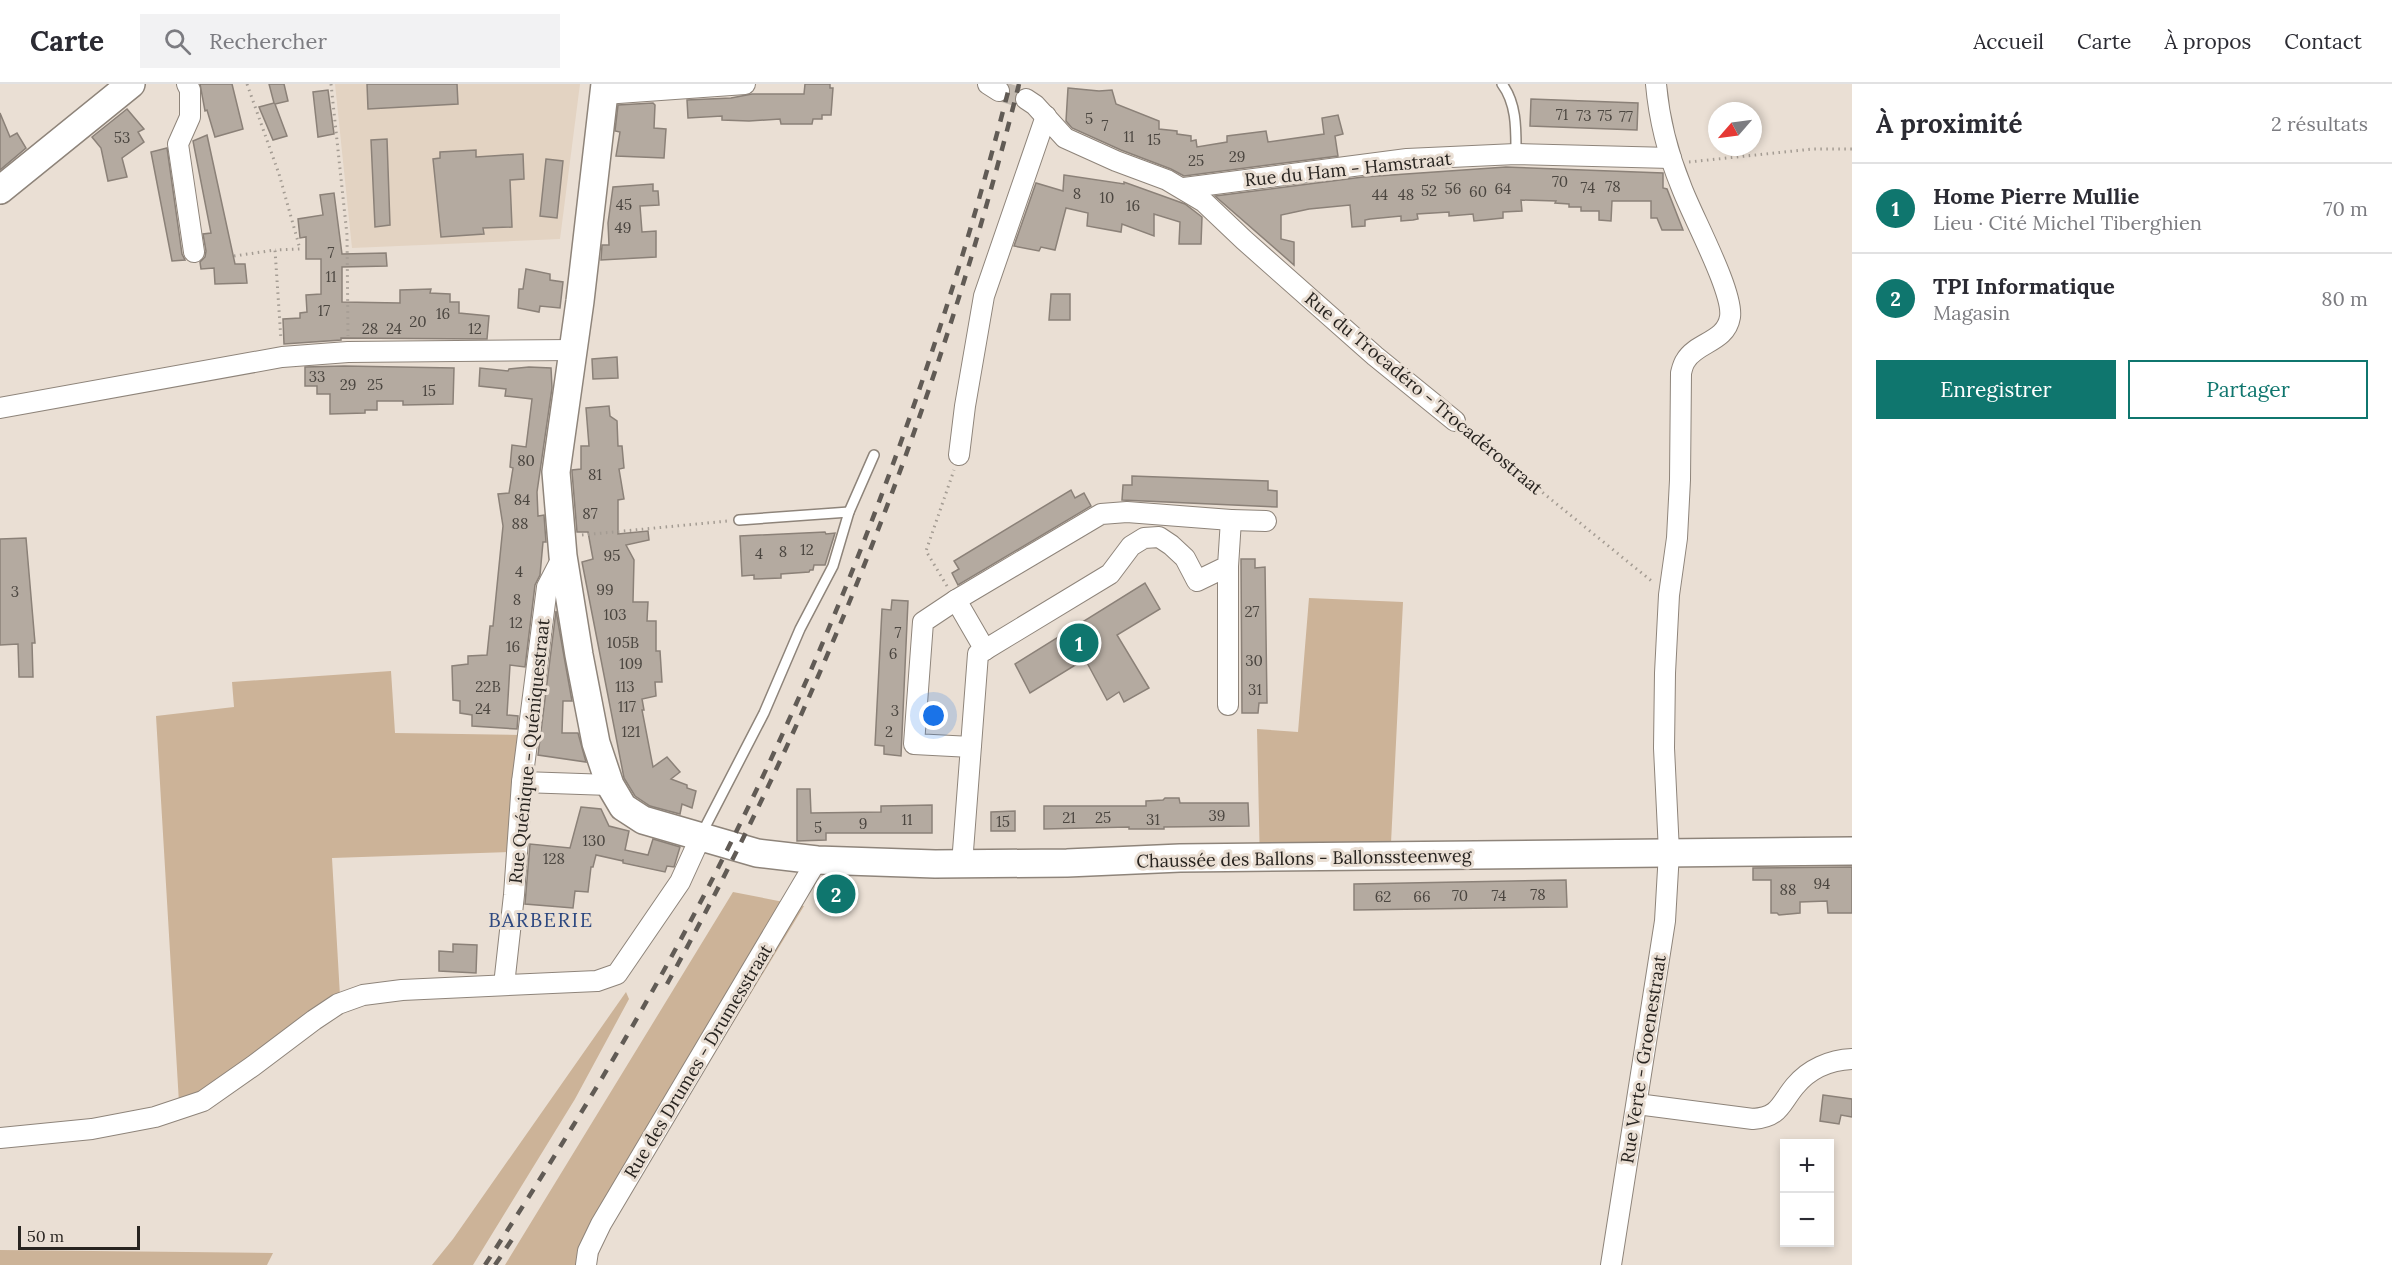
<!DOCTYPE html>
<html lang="fr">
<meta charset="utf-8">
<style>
body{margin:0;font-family:Lora,serif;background:#f2f2f3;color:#2b2b33}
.controls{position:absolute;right:18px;bottom:18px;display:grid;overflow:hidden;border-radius:0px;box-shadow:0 3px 9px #0003}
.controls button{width:54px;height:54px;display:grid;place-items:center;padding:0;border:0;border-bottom:2px solid #e1e1e2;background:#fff;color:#2b2b33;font:30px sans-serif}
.compass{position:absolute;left:1708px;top:18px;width:54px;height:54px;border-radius:50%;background:#fff;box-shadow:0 3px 9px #0003;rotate:242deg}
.scale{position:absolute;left:18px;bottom:15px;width:122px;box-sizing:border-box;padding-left:6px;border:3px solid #282420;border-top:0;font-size:16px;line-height:21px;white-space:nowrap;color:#282420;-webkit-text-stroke:4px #eadfd4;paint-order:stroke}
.you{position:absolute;left:934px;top:632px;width:21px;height:21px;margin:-15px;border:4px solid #fff;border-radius:50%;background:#1a73e8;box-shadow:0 0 0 9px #1a73e833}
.badge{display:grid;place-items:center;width:39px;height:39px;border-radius:50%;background:#0f766e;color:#fff;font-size:20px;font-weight:700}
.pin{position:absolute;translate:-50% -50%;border:3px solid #fff;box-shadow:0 2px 6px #0006}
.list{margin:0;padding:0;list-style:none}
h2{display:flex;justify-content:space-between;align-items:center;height:78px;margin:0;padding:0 24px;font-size:26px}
h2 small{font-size:20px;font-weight:400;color:#7c7c81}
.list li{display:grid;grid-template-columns:39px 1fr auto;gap:18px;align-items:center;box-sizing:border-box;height:90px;padding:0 24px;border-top:2px solid #e1e1e2}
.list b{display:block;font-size:22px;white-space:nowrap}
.list p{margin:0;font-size:20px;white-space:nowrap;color:#7c7c81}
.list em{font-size:20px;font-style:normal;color:#7c7c81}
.actions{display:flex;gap:12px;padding:18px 24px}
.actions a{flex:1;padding:14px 0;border:2px solid #0f766e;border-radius:0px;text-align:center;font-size:21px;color:#0f766e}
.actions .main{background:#0f766e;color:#fff}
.icon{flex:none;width:33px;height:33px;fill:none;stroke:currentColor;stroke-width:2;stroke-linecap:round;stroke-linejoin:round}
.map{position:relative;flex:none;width:1852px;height:1181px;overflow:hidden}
header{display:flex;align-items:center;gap:36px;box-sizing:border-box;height:84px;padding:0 30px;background:#fff;border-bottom:2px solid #e1e1e2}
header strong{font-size:28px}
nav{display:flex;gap:33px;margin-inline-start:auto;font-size:21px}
.search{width:420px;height:54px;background:#f2f2f3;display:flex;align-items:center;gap:15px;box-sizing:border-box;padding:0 21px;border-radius:0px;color:#7c7c81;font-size:22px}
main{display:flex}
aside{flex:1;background:#fff}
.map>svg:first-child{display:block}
</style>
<header>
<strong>Carte</strong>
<div class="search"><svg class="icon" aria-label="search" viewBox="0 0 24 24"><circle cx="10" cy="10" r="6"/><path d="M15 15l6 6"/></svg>Rechercher</div>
<nav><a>Accueil</a><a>Carte</a><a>À propos</a><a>Contact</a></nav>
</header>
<main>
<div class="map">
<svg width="1852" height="1181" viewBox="0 0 1852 1181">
<rect width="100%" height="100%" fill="#eadfd4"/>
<!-- built -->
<polygon fill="#e3d3c2" points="335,0 580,0 560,155 352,164"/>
<!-- green -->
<g fill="#ccb398">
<polygon points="1309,514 1403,518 1391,759 1260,783 1257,645 1298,648"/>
<polygon points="391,587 395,649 521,651 511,768 332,774 340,912 196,1017 179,1019 156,632 234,623 232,598"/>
<polygon points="733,808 804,822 603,1153 596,1181 505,1181"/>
<polygon points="626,908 629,915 575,1015 473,1181 432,1181 453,1155"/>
<polygon points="0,1166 273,1169 267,1181 0,1181"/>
</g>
<!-- building -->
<g fill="#b4aaa0" stroke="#8b8178" stroke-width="1.5">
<polygon points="200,0 232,0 243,45 215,53 207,26 205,27"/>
<polygon points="269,0 284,0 288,17 275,20 287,52 273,56 259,23 274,19"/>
<polygon points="367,0 457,0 458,20 368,25"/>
<polygon points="805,0 830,0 830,4 833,4 831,31 822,31 822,35 813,35 812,40 781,40 780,35 749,37 722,36 722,32 688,34 687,16 731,14 752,10 804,10"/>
<polygon points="1068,4 1099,7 1112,6 1116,20 1159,37 1159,45 1177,47 1177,50 1191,52 1191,57 1196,56 1197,63 1227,58 1227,52 1266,47 1268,58 1324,50 1322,34 1338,31 1343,50 1335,52 1338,72 1184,92 1171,85 1121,66 1072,44 1066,37"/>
<polygon points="328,6 334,50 318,53 313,8"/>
<polygon points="1531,15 1638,19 1637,46 1530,42"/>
<polygon points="653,19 655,21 654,44 666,45 664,74 616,72 620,48 615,47 618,21"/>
<polygon points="127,25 144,45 138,48 144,58 122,74 127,93 108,97 101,64 92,53"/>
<polygon points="0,29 10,53 17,49 26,64 0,86"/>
<polygon points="207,51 235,180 245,180 247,199 215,200 214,184 201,185 200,178 205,173 206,167 203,150 211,149 193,57"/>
<polygon points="387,55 390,141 375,143 371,56"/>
<polygon points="167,64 182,170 185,176 172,177 151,68"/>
<polygon points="476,66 476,73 523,70 524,95 510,96 512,143 483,144 484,150 441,153 433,75 440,74 440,68"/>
<polygon points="546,75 563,77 557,134 540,132"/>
<polygon points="1506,83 1663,89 1663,104 1667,105 1683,146 1662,146 1657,134 1651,134 1651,117 1612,117 1611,137 1599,136 1599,127 1581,127 1581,123 1569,123 1569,120 1555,119 1556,117 1521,116 1522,127 1503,128 1503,134 1474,137 1473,130 1449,132 1449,128 1417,130 1418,135 1413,136 1401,137 1401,132 1370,135 1365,136 1365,142 1352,143 1350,121 1309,125 1281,131 1281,155 1294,158 1294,181 1215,112 1363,93"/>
<polygon points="1064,91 1124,100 1124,98 1185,120 1202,133 1201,160 1179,160 1180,138 1154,130 1154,152 1122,140 1121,148 1087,142 1088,129 1066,124 1055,166 1041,163 1039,167 1014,162 1036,99 1063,107"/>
<polygon points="653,100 653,107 658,107 659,121 640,122 642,148 656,147 656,173 601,176 602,161 609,161 608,139 613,103"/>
<polygon points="334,109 342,170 386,169 387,182 342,183 342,218 400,219 400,206 431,205 430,209 450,210 450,218 459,218 459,229 489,232 487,255 341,254 341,256 284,260 283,235 300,234 300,229 307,228 306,211 321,210 321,175 306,175 306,153 300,154 298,135 323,131 320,111"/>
<polygon points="526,185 550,190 550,196 563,198 560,224 540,222 539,228 518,224 519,205 523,205"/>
<polygon points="1051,210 1070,210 1070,236 1049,236"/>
<polygon points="617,273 618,294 593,295 592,275"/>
<polygon points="344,282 454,284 453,320 403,321 403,317 377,317 377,326 365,326 365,329 330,330 330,310 317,310 317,302 305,302 305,283"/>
<polygon points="529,283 551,284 552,304 537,408 538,432 544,431 546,458 543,458 540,491 535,501 525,583 510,581 507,631 518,632 517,645 472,642 472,631 460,629 460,617 453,616 452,582 468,580 468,572 487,571 490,542 493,542 503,442 498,410 509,409 513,384 510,383 512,361 526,363 532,315 505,312 506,305 479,302 480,284 508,287 509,285"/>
<polygon points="609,322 610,332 617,337 618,362 622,362 624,384 619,385 624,415 618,416 618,450 648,447 649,456 626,461 634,476 633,518 648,518 647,537 656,537 656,567 660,567 662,598 655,598 656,612 642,615 644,626 642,626 653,683 667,673 680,688 671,695 687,701 687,704 696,707 692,724 682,720 680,730 650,722 635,712 624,694 582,478 593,475 588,448 577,448 572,388 572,386 581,385 581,362 589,362 586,324"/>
<polygon points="1132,392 1268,397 1268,406 1277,407 1277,423 1122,416 1123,401 1132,401"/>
<polygon points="1071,406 1075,414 1084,409 1091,422 958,501 952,489 959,485 954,477"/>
<polygon points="825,448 826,450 835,449 825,481 814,481 813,486 810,486 809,488 781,490 781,494 754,495 754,491 742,492 740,452"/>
<polygon points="26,454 35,559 32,559 33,593 19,593 18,560 0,561 0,455"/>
<polygon points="1241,475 1255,475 1255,484 1265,483 1267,619 1259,619 1258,629 1242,629"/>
<polygon points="1145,499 1160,525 1117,551 1149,604 1124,618 1119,608 1107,616 1085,575 1030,609 1015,580"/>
<polygon points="892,516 908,517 901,672 884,670 884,662 875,661 882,525 891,526"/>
<polygon points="556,527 572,617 563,617 562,649 578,649 586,678 538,671"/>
<polygon points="797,705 810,705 811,729 881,728 881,722 932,721 932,749 826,749 826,756 797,757"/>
<polygon points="1165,714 1179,714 1180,719 1248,719 1249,742 1164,743 1164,745 1129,745 1129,743 1044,745 1044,722 1146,722 1146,717 1163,716"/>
<polygon points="581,723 601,725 609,742 629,747 625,766 648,771 653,755 680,763 674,783 667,782 665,788 623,779 623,775 623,777 596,771 593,783 591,783 588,808 575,807 573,824 525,820 530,760 570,764"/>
<polygon points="1015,727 1015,747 991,747 991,728"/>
<polygon points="1852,783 1852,829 1828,829 1827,817 1800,818 1800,829 1779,831 1777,829 1771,829 1771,796 1753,796 1753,784"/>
<polygon points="1566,796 1567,823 1354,826 1354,800"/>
<polygon points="453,860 477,861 476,889 439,887 439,867 453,868"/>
<polygon points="1823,1011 1852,1015 1852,1033 1841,1031 1839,1040 1820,1037"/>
</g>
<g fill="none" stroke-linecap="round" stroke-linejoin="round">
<!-- street-tunnel -->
<polyline stroke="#c3bab0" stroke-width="20" stroke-dasharray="20 10" stroke-linecap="butt" points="999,7 1026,15"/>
<!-- lane casing -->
<g stroke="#8e847a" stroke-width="12">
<g id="lane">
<path d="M1502 0C1517 20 1516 46 1516 70"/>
<polyline points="739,436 849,428"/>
<polyline points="702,749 764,629 800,545 833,482 849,428 874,371"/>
</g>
</g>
<!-- street casing -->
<g stroke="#8e847a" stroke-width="22">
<g id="street">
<polyline points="187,0 190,6 190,33 178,60 194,168"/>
<polyline points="988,0 999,7"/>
<polyline points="604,10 745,0"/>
<polyline points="1026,15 1035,21 1065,54 1116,77 1167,96 1204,118 1244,156 1375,272 1455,337"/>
<polyline points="1184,104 1407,75 1516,70 1671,74"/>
<polyline points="0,324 282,273 348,268 573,266"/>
<polyline points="959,371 965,322 984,212 1046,32"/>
<polyline points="1231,436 1266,437"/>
<polyline points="956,516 985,566"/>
<polyline points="1228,621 1228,482"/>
<polyline points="522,698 610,701"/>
<polyline points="962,780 978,570 1110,490 1131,462 1144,454 1159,453 1171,461 1185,474 1197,497 1228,482 1231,436 1127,428 1101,430 956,516 923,538 914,660 971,663"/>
<polyline points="504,901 514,811 522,698 547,503 563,472"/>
<path d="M1637 1020 1753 1035C1780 1033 1780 1020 1795 1002 1809 985 1830 976 1852 975"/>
<polyline points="0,1054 92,1045 155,1033 203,1017 253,982 314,936 338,920 363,911 402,906 597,897 617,890 680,798 701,752"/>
<polyline points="586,1181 588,1167 601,1140 817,776"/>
<path d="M1611 1181 1665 837 1669 768 1664 664 1665 589 1669 511 1677 454 1680 396 1681 289C1682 285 1683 280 1686 276 1697 258 1726 258 1730 233 1734 208 1691 130 1681 102 1668 70 1659 34 1656 0"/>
</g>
</g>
<!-- secondary casing -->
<g stroke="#8e847a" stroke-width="30">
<g id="secondary">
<polyline points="605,0 580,217 556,388 563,472 579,571 596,659 610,701 623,723 643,736 757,769 817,776 935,780 1067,779 1180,774 1852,767"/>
<polyline points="0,106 131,0"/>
</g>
</g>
<!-- path -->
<g stroke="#a49c93" stroke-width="3" stroke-dasharray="1.5 4.5" stroke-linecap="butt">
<polyline points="247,0 279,90 300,165 275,166"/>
<polyline points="331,0 347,151 348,252"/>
<polyline points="1689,78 1813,65 1852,65"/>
<polyline points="234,172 275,166 281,256"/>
<polyline points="1468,348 1654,499"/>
<polyline points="582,451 728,437"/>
<polyline points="947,502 926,467 954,386"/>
</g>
<!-- lane -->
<use href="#lane" stroke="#fff" stroke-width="9"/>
<!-- street -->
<use href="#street" stroke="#fff" stroke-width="20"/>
<!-- secondary -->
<use href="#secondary" stroke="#fff" stroke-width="27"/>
<!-- rail -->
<g stroke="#615b55" stroke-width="4.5" stroke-dasharray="10 10" stroke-linecap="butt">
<path d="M667 900C823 617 940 314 1019 0"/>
<path d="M485 1181C557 1070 627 957 689 840 830 574 936 291 1010 0"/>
<polyline points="495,1181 513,1154"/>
</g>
</g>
<g text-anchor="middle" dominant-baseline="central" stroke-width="6" stroke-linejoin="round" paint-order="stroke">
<!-- number labels -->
<g font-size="15" fill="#4b4640">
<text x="1562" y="30">71</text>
<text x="1584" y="31">73</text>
<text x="1605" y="31">75</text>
<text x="1626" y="32">77</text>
<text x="1089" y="34">5</text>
<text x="1105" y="41">7</text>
<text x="1129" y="52">11</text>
<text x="122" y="53">53</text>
<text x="1154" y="55">15</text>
<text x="1237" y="72">29</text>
<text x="1196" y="76">25</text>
<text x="1560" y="97">70</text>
<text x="1613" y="102">78</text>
<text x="1588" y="103">74</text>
<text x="1453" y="104">56</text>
<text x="1503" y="104">64</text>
<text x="1429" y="106">52</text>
<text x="1478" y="107">60</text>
<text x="1077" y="109">8</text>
<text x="1380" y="110">44</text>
<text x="1406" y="110">48</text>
<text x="1107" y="113">10</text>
<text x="624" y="120">45</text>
<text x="1133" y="121">16</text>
<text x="623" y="143">49</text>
<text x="331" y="168">7</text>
<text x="331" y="192">11</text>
<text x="324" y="226">17</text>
<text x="443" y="229">16</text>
<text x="418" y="237">20</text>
<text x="370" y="244">28</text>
<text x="394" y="244">24</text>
<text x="475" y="244">12</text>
<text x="317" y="292">33</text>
<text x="348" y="300">29</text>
<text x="375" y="300">25</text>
<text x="429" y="306">15</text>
<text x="526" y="376">80</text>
<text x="595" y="390">81</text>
<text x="522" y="415">84</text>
<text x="590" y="429">87</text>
<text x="520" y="439">88</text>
<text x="807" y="465">12</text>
<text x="783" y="467">8</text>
<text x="759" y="469">4</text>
<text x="612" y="471">95</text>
<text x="519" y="487">4</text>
<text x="605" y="505">99</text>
<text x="15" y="507">3</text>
<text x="517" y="515">8</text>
<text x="1252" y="527">27</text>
<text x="615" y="530">103</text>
<text x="516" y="538">12</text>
<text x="898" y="548">7</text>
<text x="623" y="558">105B</text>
<text x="513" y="562">16</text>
<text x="893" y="569">6</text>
<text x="1254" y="576">30</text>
<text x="631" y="579">109</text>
<text x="488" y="602">22B</text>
<text x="625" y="602">113</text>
<text x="1255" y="605">31</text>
<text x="627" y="622">117</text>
<text x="483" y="624">24</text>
<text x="895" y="626">3</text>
<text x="631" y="647">121</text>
<text x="889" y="647">2</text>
<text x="1217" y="731">39</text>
<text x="1069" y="733">21</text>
<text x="1103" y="733">25</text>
<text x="907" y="735">11</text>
<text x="1153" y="735">31</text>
<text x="1003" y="737">15</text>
<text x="863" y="739">9</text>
<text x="818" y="743">5</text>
<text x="594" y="756">130</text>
<text x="554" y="774">128</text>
<text x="1822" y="799">94</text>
<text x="1788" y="805">88</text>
<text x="1538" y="810">78</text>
<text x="1460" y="811">70</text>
<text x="1499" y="811">74</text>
<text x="1383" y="812">62</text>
<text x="1422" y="812">66</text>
</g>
<!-- street labels -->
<g font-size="18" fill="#282420" stroke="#eadfd4">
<text transform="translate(1348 85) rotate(-6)">Rue du Ham - Hamstraat</text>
<text transform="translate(1424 309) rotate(40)">Rue du Trocadéro - Trocadérostraat</text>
<text transform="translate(529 667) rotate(-84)">Rue Quénique - Quéniquestraat</text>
<text transform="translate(1304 774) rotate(-1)">Chaussée des Ballons - Ballonssteenweg</text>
<text transform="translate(1643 975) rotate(-81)">Rue Verte - Groenestraat</text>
<text transform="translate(698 977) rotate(-59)">Rue des Drumes - Drumesstraat</text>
</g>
<!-- neighbourhood labels -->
<g font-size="20" letter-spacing="1.5" fill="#2d4880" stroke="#eadfd4">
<text x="541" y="835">BARBERIE</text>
</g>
</g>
</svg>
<div class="controls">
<button>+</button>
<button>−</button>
</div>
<svg class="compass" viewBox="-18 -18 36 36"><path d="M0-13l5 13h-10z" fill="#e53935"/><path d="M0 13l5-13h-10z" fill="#7c7c81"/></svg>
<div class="scale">50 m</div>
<div class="you"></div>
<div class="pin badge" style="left:1079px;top:559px">1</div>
<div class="pin badge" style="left:836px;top:810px">2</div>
</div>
<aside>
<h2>À proximité<small>2 résultats</small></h2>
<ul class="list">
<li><span class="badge">1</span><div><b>Home Pierre Mullie</b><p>Lieu · Cité Michel Tiberghien</p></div><em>70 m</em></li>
<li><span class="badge">2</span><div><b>TPI Informatique</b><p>Magasin</p></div><em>80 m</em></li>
</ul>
<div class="actions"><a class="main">Enregistrer</a><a>Partager</a></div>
</aside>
</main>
